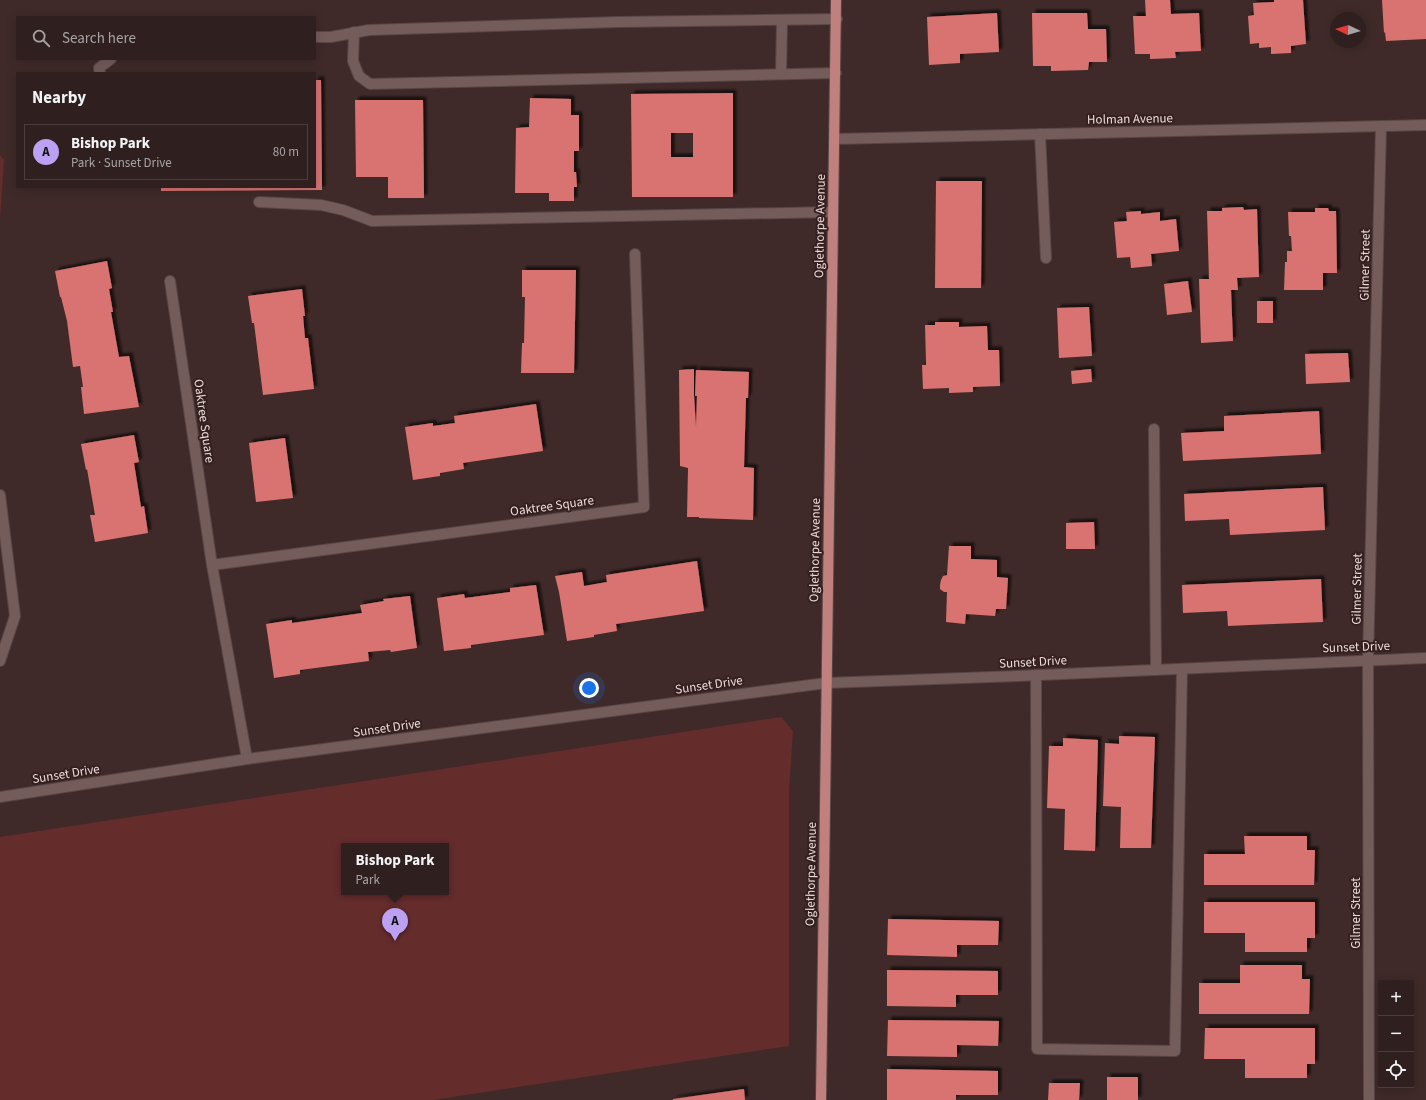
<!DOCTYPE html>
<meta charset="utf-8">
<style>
body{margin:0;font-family:"Source Sans 3",sans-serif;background:#3b2d2c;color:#f1f3f6}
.controls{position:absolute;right:12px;bottom:12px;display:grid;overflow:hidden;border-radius:0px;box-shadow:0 2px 10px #0003}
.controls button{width:36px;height:36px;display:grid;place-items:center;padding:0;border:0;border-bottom:1px solid #4a3e3d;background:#2f201f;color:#f1f3f6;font:20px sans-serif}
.compass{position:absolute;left:1330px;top:12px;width:36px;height:36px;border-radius:50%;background:#2f201f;box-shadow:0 2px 10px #0003;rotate:274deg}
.you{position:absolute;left:589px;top:688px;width:14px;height:14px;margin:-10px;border:3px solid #fff;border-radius:50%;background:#1a73e8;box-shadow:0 0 0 6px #1a73e833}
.badge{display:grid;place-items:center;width:26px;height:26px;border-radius:50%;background:#bca0f2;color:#111;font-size:13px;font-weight:700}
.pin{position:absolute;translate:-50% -33px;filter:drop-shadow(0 1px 2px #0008)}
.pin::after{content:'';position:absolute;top:21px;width:14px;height:12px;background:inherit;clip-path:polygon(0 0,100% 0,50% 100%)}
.popup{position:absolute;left:341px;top:843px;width:108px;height:52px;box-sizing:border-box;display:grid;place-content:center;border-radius:0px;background:#2f201f;filter:drop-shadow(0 1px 3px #0005);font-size:13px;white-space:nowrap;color:#a7a3a4}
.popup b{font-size:15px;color:#f1f3f6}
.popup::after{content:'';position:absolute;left:50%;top:100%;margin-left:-8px;border:8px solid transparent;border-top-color:#2f201f}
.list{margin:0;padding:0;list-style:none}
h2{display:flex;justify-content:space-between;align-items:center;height:52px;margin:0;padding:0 16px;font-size:17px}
h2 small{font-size:13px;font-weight:400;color:#a7a3a4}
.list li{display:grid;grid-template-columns:26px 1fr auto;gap:12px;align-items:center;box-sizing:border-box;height:56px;margin:0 8px 8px;padding:0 8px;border:1px solid #4a3e3d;border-radius:0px}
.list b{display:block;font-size:15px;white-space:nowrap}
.list p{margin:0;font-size:13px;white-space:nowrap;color:#a7a3a4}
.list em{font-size:13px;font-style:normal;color:#a7a3a4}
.icon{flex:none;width:22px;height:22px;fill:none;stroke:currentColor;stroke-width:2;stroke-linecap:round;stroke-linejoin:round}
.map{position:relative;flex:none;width:1426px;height:1100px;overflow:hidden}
.search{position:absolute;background:#2f201f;box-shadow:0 2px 10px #0003;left:16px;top:16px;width:300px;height:44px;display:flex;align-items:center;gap:10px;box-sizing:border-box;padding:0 14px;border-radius:0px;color:#a7a3a4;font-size:15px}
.panel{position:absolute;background:#2f201f;box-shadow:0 2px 10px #0003;left:16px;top:72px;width:300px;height:116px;border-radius:0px}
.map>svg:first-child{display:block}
</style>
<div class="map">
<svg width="1426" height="1100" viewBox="0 0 1426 1100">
<defs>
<filter id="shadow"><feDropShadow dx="3.5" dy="-3.5" stdDeviation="1" flood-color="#0009"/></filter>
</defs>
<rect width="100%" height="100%" fill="#3f2a29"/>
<!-- green -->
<g fill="#652c2c" fill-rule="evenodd">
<polygon points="0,155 4,160 0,219"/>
<path d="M781 717 793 731 789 791V1046L433 1100H0V837ZM344 846H446V892H344Z"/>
</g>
<!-- building -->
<g fill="#d87371" fill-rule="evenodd" filter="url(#shadow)">
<polygon points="1145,0 1170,0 1171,14 1199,13 1201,51 1175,52 1176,58 1150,59 1150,54 1135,54 1133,16 1146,16"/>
<polygon points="1274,0 1303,0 1306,44 1291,46 1291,53 1271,54 1271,47 1259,48 1259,43 1250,44 1248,16 1254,15 1253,3 1274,2"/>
<polygon points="1382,0 1426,0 1426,39 1386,41 1385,32 1384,33"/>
<polygon points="997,13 999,52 960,54 960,63 929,65 927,17"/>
<polygon points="1032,13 1087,13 1088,29 1106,29 1107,62 1089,62 1088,70 1051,71 1051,66 1033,66"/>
<polygon points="315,80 321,80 322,190 161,191 161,187 315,187"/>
<path d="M733 93V197H632L631 94ZM671 133H693V157H671Z"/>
<polygon points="530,98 571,99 571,115 579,115 579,151 574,151 574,172 576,172 577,187 574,187 574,201 549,201 549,193 515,193 516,128 529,127"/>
<polygon points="355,100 423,100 424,198 388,198 388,177 356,177"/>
<polygon points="936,181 982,181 981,288 935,288"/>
<polygon points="1243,207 1244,210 1257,209 1259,277 1237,278 1238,290 1231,290 1233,341 1201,343 1199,279 1209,279 1207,211 1222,211 1222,208"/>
<polygon points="1315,208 1328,208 1329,211 1336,211 1337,273 1323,273 1323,290 1284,290 1285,262 1287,262 1287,251 1292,251 1291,236 1289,236 1288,212 1315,212"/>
<polygon points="1141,211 1141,214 1160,212 1160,221 1176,219 1179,251 1151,254 1152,266 1131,268 1130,257 1117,258 1114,222 1127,221 1126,212"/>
<polygon points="107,261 112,288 109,289 113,312 111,312 119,357 129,356 139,407 84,414 81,387 83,387 80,366 73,367 67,321 61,297 60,297 55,271"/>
<polygon points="522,270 576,270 574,373 521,373 522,343 524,343 525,297 522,297"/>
<polygon points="1188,281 1192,312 1167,315 1164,284"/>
<polygon points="302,289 305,316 303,316 305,338 308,338 314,389 263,395 254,323 252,323 248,296"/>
<rect x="1257" y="301" width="16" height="22"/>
<polygon points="1089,307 1092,356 1059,358 1057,308"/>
<polygon points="935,322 959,322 959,327 987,326 988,350 999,350 1000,386 973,387 973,392 949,393 949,388 923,389 922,365 926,365 926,362 925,325 935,325"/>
<polygon points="1344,353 1348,353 1350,382 1306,384 1305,354"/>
<polygon points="694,369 694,395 696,427 697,396 695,396 696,370 749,372 748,398 746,398 744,467 754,468 753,520 699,518 699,517 687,517 688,468 680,466 679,370"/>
<polygon points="1091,369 1092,382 1072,384 1071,371"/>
<polygon points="536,404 543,451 463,463 464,469 440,473 440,476 413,480 405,427 433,423 433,426 455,423 454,416"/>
<polygon points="1319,411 1321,454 1183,461 1181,433 1224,431 1224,416"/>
<polygon points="134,435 139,462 134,463 141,507 144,506 148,533 95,542 90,515 95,515 87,469 86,470 81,444"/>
<polygon points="285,438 293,498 256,502 249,443"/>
<polygon points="1323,487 1325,530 1230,535 1229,519 1185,521 1184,494"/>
<polygon points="1094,522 1095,549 1066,549 1066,523"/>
<polygon points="949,546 971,546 971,559 997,560 997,577 1008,578 1006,609 996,609 995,616 966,614 965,624 946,622 947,592 944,592 940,589 940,585 941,580 943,576 947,575"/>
<polygon points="697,561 704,611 616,624 617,631 594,635 594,637 567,641 559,592 555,576 582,572 584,586 607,582 606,575"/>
<polygon points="1321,579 1323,622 1228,626 1227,611 1183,613 1182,585"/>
<polygon points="536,585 544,635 471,645 471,648 444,651 437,598 464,594 465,598 510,592 510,588"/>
<polygon points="410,596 417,648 391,652 390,650 368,652 369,661 300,670 300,674 274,678 266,624 292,620 292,623 362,613 360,605 384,601 383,599"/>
<polygon points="1119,736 1155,737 1151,848 1120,848 1121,807 1103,806 1105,743 1119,744"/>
<polygon points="1063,738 1098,740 1095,851 1064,850 1065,809 1047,808 1049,746 1063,746"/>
<polygon points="1244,836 1307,836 1307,850 1315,850 1314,885 1204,885 1204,854 1245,854"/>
<polygon points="1204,902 1315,902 1315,938 1307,938 1307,952 1245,952 1245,933 1204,933"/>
<polygon points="888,919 999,921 998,945 957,945 957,957 887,955"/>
<polygon points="1240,965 1302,965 1302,979 1310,979 1309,1014 1199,1014 1199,983 1240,983"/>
<polygon points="887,970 998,971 998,995 956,995 956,1007 887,1006"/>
<polygon points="888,1020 999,1021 998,1046 957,1045 957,1057 887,1056"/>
<polygon points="1205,1028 1315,1028 1315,1064 1307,1064 1307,1078 1245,1078 1245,1059 1204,1059"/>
<polygon points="887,1069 998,1071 998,1095 956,1095 956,1100 887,1100"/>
<rect x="1107" y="1077" width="31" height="23"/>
<polygon points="1049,1083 1080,1083 1079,1100 1048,1100"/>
<polygon points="744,1089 745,1100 673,1100 673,1099"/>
</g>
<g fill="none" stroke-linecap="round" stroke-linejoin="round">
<!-- minor casing -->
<g stroke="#584646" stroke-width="12">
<g id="minor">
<polyline points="354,32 353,61 359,76 370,84 836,73"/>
<polyline points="315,37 331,37 369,30 617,22 837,19"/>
<polyline points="100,73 99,68 111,59"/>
<polyline points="781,74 782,21"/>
<polyline points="1040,134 1046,258"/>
<polyline points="835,139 1426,125"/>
<polyline points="259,202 321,205 343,210 372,221 833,212"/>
<polyline points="170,281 212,565 247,759"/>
<polyline points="1154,429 1156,670"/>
<polyline points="0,495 15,616 0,661"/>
<polyline points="212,565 644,507 635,254"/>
<polyline points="1036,675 1037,1049 1175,1051 1182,669"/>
<polyline points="0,797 247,759 826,683 1018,676 1426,658"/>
<polyline points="1369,1100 1368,660 1381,127"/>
</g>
</g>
<!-- major casing -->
<g stroke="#584646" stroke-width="12">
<polyline id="major" points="821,1100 836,0"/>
</g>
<!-- minor -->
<use href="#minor" stroke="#745c5b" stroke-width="10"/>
<!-- major -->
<use href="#major" stroke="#c0817e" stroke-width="10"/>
</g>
<g text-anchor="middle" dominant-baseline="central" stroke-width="4" stroke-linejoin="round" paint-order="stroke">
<!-- street labels -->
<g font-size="13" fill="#eadbda" stroke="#35201f">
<text transform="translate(1130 119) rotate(-1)">Holman Avenue</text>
<text transform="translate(820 226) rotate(-89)">Oglethorpe Avenue</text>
<text transform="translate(1365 265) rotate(-89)">Gilmer Street</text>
<text transform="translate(204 421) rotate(82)">Oaktree Square</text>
<text transform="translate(552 506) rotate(-8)">Oaktree Square</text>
<text transform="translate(815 550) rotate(-89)">Oglethorpe Avenue</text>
<text transform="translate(1357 589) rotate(-89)">Gilmer Street</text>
<text transform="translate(1356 647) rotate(-2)">Sunset Drive</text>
<text transform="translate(1033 662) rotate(-3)">Sunset Drive</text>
<text transform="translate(709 685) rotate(-8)">Sunset Drive</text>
<text transform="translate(387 728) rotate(-8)">Sunset Drive</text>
<text transform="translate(66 774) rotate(-9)">Sunset Drive</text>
<text transform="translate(811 874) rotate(-89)">Oglethorpe Avenue</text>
<text transform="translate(1356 913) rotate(-90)">Gilmer Street</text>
</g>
</g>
</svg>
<div class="controls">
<button>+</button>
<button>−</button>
<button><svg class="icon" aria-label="locate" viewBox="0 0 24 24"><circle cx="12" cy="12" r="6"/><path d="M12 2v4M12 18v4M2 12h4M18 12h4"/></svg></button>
</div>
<svg class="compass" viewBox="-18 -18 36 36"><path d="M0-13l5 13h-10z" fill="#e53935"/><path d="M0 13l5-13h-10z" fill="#a7a3a4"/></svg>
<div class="you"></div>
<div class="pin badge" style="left:395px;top:941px">A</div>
<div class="popup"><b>Bishop Park</b>Park</div>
<div class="search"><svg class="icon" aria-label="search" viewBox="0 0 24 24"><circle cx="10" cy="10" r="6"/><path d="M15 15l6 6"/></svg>Search here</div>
<section class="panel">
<h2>Nearby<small></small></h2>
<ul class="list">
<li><span class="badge">A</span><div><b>Bishop Park</b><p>Park · Sunset Drive</p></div><em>80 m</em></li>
</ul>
</section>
</div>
